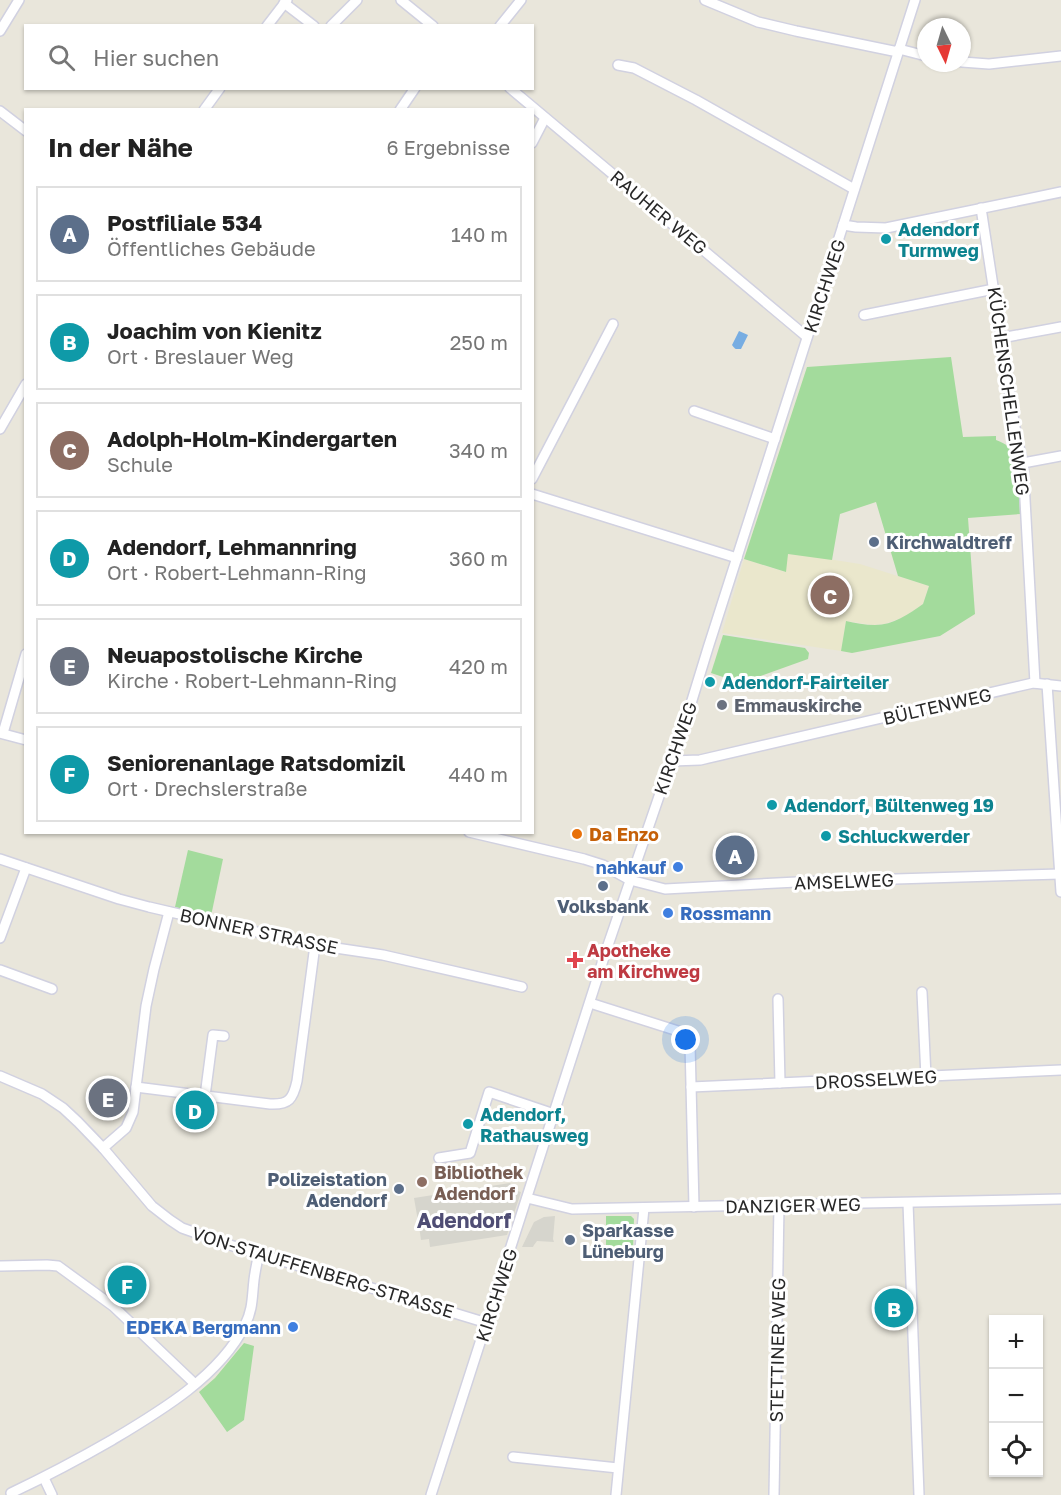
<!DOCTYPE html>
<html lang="de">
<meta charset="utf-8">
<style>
body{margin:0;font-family:"Golos Text",sans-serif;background:#f6f6f6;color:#222}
.controls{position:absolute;right:18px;bottom:18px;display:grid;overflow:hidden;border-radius:0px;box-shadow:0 2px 4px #0004}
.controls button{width:54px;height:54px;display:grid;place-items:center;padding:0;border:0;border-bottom:2px solid #e0e0e0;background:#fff;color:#222;font:30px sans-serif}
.compass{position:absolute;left:917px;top:18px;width:54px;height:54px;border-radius:50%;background:#fff;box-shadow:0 2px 4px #0004;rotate:175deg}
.you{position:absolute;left:686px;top:1040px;width:21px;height:21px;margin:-15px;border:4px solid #fff;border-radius:50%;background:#1a73e8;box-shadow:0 0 0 9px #1a73e833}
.badge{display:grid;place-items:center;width:39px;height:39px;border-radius:50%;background:#7c3aed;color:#fff;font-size:20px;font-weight:700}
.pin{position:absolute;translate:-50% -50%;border:3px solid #fff;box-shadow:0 2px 6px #0006}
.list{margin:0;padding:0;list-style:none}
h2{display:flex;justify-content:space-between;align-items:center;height:78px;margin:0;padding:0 24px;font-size:26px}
h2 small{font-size:20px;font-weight:400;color:#767676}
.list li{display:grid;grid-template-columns:39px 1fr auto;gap:18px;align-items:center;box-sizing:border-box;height:96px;margin:0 12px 12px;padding:0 12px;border:2px solid #e0e0e0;border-radius:0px}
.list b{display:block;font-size:22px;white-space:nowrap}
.list p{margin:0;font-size:20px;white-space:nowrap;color:#767676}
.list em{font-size:20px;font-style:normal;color:#767676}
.icon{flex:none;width:33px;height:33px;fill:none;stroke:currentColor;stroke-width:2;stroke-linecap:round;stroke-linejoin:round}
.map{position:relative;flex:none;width:1061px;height:1495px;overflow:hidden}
.search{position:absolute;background:#fff;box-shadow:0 2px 4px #0004;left:24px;top:24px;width:510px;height:66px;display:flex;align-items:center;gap:15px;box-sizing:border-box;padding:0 21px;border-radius:0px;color:#767676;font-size:22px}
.panel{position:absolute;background:#fff;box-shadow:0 2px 4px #0004;left:24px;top:108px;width:510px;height:726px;border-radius:0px}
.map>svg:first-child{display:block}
</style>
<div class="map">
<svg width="1061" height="1495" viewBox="0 0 1061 1495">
<rect width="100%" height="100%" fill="#e9e6db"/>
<!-- education -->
<polygon fill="#eae7cc" points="787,554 803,555 860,564 929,586 923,604 904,617 884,624 873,625 846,621 841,651 722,633 744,559 785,572"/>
<!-- green -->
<g fill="#a3db9c">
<path d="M951 357 963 437 996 436V440C1001 442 1006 444 1009 447 1021 459 1019 498 1020 514L968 518 975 614 940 636 852 653 841 651 846 621C855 623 865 625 875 625 893 625 909 614 923 604L929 586 898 576 876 502 840 514 832 560 788 554 786 572 744 559 807 367Z"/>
<polygon points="723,635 805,648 809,653 808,659 741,683 711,673"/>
<polygon points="188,850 223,859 211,916 175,907"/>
<polygon points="606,1216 631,1216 634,1219 633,1250 606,1248"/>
<polygon points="244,1343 254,1346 244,1420 227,1432 199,1392 215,1378"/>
</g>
<!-- plaza -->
<g fill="#d6d5cd">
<polygon points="510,1183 517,1191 521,1192 507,1235 430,1247 429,1239 421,1240 419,1226 421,1226 420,1221 418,1221 414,1198"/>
<polygon points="555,1216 553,1239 554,1242 537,1241 534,1245 533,1247 522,1247 534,1222 544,1217"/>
</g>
<!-- water -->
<path fill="#77ade2" d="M739 331 748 335 741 349C735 349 736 350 732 345Z"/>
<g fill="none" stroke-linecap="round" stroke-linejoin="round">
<!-- minor casing -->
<g stroke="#d1d1e0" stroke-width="12">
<g id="minor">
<polyline points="401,0 433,26"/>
<polyline points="705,0 758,22 796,31 898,52"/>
<polyline points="284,3 314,26"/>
<polyline points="267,26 287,0"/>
<polyline points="331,26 357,0"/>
<polyline points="500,26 521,0"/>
<polyline points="0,31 19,0"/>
<polyline points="899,49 926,56"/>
<polyline points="962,62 989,64 1061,56"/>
<polyline points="618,65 634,68 696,100 854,189"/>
<polyline points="510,88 807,337"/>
<polyline points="204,110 220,88"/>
<polyline points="400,110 415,88"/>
<polyline points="0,111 26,131"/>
<polyline points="532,143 545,118"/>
<polyline points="981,208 1011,403 1017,439 1023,463 1035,683"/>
<polyline points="843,225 856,227 886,228 1061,192"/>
<polyline points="864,315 994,289"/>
<polyline points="1001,338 1061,327"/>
<polyline points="694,411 775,439"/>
<polyline points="0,429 26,384"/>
<polyline points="1023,463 1061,456"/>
<polyline points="532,479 613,324"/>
<polyline points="532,494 737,558"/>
<polyline points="1047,684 1061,892"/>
<polyline points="0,733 26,740"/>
<polyline points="3,733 26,654"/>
<polyline points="672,761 700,760 1033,683 1061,686"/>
<polyline points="469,832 584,859 603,865 630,880 665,889 797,882 1060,874"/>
<polyline points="0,859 119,899 149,907 309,944 383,955 522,987"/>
<polyline points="0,938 26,868"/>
<polyline points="0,970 52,989"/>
<polyline points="922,992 926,1077"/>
<polyline points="778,999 780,1083"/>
<polyline points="590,1003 678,1031 687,1038 690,1044 694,1207"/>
<polyline points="0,1076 42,1094 63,1108 78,1122 103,1148 152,1206 170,1220 182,1228 230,1245 487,1323"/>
<path d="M136 1087 270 1104C289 1105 293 1099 297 1081L315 945"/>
<polyline points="691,1087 1061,1070"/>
<polyline points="205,1096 213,1035 224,1036"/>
<polyline points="103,1148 126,1128 133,1112 146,1006 154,969 169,912"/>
<polyline points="439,1158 470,1153 489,1092 554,1114"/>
<polyline points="527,1198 572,1209 1061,1199"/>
<polyline points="908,1203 919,1495"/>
<polyline points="1,1266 47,1265 58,1266 113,1306 195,1384"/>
<polyline points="513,1457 618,1468"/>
<polyline points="44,1478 52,1495"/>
<path d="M11 1493C45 1477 79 1459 112 1440 159 1412 220 1376 245 1325 253 1309 252 1297 254 1280 255 1271 257 1262 259 1253"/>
<polyline points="431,1495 606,951 667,773 678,746 708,648 915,0"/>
<polyline points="616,1495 644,1208"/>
<polyline points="774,1495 779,1205"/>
</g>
</g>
<!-- minor -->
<use href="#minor" stroke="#fff" stroke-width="9"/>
</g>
<!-- markers -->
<g fill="#0f9aa8" stroke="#fff" stroke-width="2">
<circle cx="886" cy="239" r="6"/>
<circle cx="710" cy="682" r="6"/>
<circle cx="772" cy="805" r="6"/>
<circle cx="826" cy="836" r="6"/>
<circle cx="468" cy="1124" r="6"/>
</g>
<g fill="#5c6f8a" stroke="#fff" stroke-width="2">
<circle cx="874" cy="542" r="6"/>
<circle cx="603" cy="886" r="6"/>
<circle cx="399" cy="1189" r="6"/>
<circle cx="570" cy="1240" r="6"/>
</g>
<circle fill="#6b7280" stroke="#fff" stroke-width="2" cx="722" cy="705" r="6"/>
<circle fill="#e8710a" stroke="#fff" stroke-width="2" cx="577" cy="834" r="6"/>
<g fill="#3f7fe0" stroke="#fff" stroke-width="2">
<circle cx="678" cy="867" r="6"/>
<circle cx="668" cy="913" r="6"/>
<circle cx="293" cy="1327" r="6"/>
</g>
<path fill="#e0444e" stroke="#fff" stroke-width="2" d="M572 951h6v6h6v6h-6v6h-6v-6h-6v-6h6z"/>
<circle fill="#8d6e63" stroke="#fff" stroke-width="2" cx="422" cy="1182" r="6"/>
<g text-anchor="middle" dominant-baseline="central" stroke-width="6" stroke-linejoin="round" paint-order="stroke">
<!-- street labels -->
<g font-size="18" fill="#282828" stroke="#fff">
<text transform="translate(659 212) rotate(40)">RAUHER WEG</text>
<text transform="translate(824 286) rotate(-72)">KIRCHWEG</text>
<text transform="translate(1009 391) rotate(82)">KÜCHENSCHELLENWEG</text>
<text transform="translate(937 706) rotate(-13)">BÜLTENWEG</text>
<text transform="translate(675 748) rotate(-71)">KIRCHWEG</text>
<text transform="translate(844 881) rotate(-2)">AMSELWEG</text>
<text transform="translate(259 931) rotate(12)">BONNER STRASSE</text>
<text transform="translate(876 1079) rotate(-3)">DROSSELWEG</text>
<text transform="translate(793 1205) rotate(-1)">DANZIGER WEG</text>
<text transform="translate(323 1272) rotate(17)">VON-STAUFFENBERG-STRASSE</text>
<text transform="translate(496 1295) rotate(-72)">KIRCHWEG</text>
<text transform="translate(777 1350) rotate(-89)">STETTINER WEG</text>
</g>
<!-- culture labels -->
<g font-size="18" font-weight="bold" fill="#0d838f" stroke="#fff" text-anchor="start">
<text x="898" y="229">Adendorf<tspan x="898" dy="21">Turmweg</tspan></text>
<text x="722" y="682">Adendorf-Fairteiler</text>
<text x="784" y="805">Adendorf, Bültenweg 19</text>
<text x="838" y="836">Schluckwerder</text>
<text x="480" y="1114">Adendorf,<tspan x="480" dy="21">Rathausweg</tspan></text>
</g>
<!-- service labels -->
<g font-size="18" font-weight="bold" fill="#4e5e75" stroke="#fff" text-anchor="start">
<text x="886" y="542">Kirchwaldtreff</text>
<text x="603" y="906" text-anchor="middle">Volksbank</text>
<text x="387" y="1179" text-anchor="end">Polizeistation<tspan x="387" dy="21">Adendorf</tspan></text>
<text x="582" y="1230">Sparkasse<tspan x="582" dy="21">Lüneburg</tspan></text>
</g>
<!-- worship labels -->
<g font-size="18" font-weight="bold" fill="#5b616d" stroke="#fff" text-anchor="start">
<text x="734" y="705">Emmauskirche</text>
</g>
<!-- food labels -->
<g font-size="18" font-weight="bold" fill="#c56008" stroke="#fff" text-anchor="start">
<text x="589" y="834">Da Enzo</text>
</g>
<!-- shop labels -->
<g font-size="18" font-weight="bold" fill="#366cbe" stroke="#fff" text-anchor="end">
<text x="666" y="867">nahkauf</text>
<text x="680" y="913" text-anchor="start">Rossmann</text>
<text x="281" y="1327">EDEKA Bergmann</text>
</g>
<!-- health labels -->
<g font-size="18" font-weight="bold" fill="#be3a42" stroke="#fff" text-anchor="start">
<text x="587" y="950">Apotheke<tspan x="587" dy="21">am Kirchweg</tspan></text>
</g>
<!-- education labels -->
<g font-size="18" font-weight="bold" fill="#785e54" stroke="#fff" text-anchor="start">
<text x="434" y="1172">Bibliothek<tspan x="434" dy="21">Adendorf</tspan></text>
</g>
<!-- quarter labels -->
<g font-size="21" font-weight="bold" fill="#4f4d74" stroke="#fff">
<text x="464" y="1220">Adendorf</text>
</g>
</g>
</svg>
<div class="controls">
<button>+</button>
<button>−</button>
<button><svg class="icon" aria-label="locate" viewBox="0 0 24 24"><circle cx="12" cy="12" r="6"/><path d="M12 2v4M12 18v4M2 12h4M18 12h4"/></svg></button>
</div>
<svg class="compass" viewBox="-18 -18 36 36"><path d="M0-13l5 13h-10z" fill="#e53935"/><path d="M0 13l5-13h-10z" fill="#767676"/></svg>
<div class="you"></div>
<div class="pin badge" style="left:735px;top:855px;background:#5c6f8a">A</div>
<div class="pin badge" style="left:894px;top:1308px;background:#0f9aa8">B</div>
<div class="pin badge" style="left:830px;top:595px;background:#8d6e63">C</div>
<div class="pin badge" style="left:195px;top:1110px;background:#0f9aa8">D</div>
<div class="pin badge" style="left:108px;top:1098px;background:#6b7280">E</div>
<div class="pin badge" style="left:127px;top:1285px;background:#0f9aa8">F</div>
<div class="search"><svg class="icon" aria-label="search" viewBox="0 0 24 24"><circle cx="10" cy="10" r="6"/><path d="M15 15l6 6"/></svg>Hier suchen</div>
<section class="panel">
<h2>In der Nähe<small>6 Ergebnisse</small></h2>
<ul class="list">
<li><span class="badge" style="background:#5c6f8a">A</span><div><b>Postfiliale 534</b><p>Öffentliches Gebäude</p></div><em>140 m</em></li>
<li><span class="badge" style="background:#0f9aa8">B</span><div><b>Joachim von Kienitz</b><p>Ort · Breslauer Weg</p></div><em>250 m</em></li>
<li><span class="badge" style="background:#8d6e63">C</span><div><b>Adolph-Holm-Kindergarten</b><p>Schule</p></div><em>340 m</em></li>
<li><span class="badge" style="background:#0f9aa8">D</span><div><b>Adendorf, Lehmannring</b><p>Ort · Robert-Lehmann-Ring</p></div><em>360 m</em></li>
<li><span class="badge" style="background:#6b7280">E</span><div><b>Neuapostolische Kirche</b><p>Kirche · Robert-Lehmann-Ring</p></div><em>420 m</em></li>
<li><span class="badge" style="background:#0f9aa8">F</span><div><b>Seniorenanlage Ratsdomizil</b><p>Ort · Drechslerstraße</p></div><em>440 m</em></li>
</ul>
</section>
</div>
